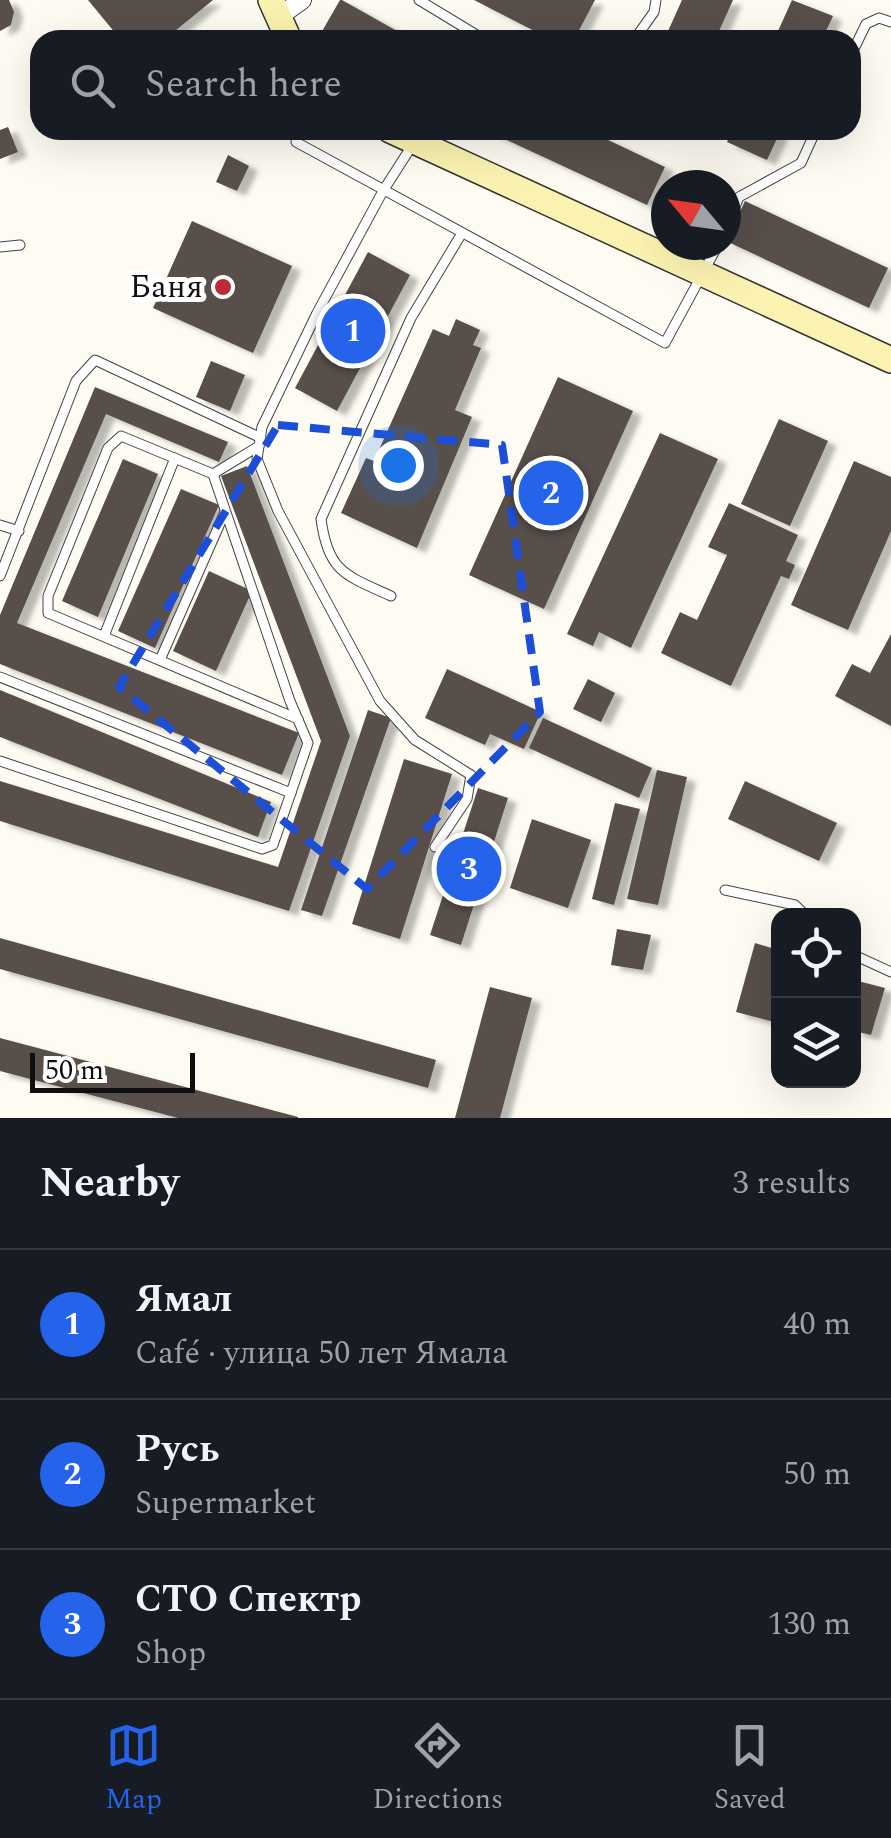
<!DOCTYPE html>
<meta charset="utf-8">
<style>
body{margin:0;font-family:Spectral,serif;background:#242831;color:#f1f3f6}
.controls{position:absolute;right:30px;bottom:30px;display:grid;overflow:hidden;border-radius:20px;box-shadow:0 10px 40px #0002}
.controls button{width:90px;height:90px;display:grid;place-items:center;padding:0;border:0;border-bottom:2px solid #363941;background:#171b24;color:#f1f3f6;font:50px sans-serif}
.compass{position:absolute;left:651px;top:170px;width:90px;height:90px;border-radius:50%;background:#171b24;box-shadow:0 10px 40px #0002;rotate:299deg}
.scale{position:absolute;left:30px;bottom:25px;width:165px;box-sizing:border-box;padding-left:10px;border:5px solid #0f0f0f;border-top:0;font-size:28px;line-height:35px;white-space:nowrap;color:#0f0f0f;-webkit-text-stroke:8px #fff;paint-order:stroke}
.you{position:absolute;left:398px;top:465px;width:35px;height:35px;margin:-25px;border:8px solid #fff;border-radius:50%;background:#1a73e8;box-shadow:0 0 0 15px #1a73e833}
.badge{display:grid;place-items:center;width:65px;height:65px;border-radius:50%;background:#2563eb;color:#fff;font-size:32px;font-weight:700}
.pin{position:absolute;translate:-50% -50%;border:5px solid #fff;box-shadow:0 2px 10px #0006}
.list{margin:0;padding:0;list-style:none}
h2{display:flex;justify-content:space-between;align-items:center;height:130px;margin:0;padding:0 40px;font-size:42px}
h2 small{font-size:32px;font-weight:400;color:#9ea1a6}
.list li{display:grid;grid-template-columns:65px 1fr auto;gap:30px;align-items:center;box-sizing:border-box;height:150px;padding:0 40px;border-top:2px solid #363941}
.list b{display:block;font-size:38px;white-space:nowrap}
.list p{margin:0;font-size:32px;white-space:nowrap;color:#9ea1a6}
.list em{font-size:32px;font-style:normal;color:#9ea1a6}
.icon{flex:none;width:55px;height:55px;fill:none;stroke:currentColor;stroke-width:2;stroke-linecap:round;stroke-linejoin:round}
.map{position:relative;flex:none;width:891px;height:1118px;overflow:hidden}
.search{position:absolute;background:#171b24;box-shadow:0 10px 40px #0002;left:30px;right:30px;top:30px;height:110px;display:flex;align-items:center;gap:25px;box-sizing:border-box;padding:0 35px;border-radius:30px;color:#9ea1a6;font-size:38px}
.sheet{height:580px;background:#171b24}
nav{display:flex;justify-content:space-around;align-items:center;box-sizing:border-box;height:140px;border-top:2px solid #363941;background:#171b24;font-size:28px;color:#9ea1a6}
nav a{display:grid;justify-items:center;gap:5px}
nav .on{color:#2563eb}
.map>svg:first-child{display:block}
</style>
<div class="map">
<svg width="891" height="1118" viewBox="0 0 891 1118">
<defs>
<filter id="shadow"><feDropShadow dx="9" dy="5" stdDeviation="2.5" flood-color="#0004"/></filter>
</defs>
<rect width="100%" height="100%" fill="#fefcf2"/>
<!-- building -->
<g fill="#58504c" filter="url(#shadow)">
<polygon points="0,0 9,0 14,12 11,25 0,31"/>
<polygon points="88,0 213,0 164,40 121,40"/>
<polygon points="340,0 342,0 413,40 317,40"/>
<polygon points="474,0 595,0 574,40 552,40"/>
<polygon points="682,0 733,0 715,40 664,40"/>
<polygon points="792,0 833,16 822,40 774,40"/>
<polygon points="8,127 18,152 0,159 0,130"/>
<polygon points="485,130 587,130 665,167 647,205"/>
<polygon points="732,130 781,130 767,160 727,142"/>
<polygon points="228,155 249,166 237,191 216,182"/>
<polygon points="745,201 888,268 869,308 726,241"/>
<polygon points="192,221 292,266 253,353 153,308"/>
<polygon points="368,252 410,275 337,411 295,388"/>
<polygon points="456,319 480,330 473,345 481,348 455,410 472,417 417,548 341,513 366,458 374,461 433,329 449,336"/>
<polygon points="211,361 245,375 230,411 196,397"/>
<polygon points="558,377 633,411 544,609 469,575"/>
<polygon points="95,387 228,442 219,462 106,414 17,623 299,733 282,775 0,664 0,615"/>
<polygon points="779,419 828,441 790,526 741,504"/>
<polygon points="660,433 718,459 631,648 599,632 593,646 567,634"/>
<polygon points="123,459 158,474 98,617 62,601"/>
<polygon points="854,461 891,477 891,531 848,630 791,605"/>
<polygon points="247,466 350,736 289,911 0,821 0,781 278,867 321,741 221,476"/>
<polygon points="181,489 219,505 155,648 118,631"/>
<polygon points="729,503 798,535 786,561 795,565 789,579 781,576 731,686 661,653 680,612 697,620 727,555 708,547"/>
<polygon points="209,571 252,591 216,671 173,651"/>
<polygon points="891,634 891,726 835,696 852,664 870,673"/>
<polygon points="447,669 541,712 524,749 490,734 485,745 425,718"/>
<polygon points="588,679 615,693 601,722 573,709"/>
<polygon points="0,690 271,802 258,837 0,737"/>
<polygon points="368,710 391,718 322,916 301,910"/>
<polygon points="543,718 652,768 639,798 529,748"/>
<polygon points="404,759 452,774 400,939 352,924"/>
<polygon points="657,770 687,777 658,905 627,899"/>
<polygon points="745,781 837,823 819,861 728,819"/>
<polygon points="478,788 508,798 461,945 430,935"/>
<polygon points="615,803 640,809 614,905 592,899"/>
<polygon points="532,819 591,840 568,908 510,888"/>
<polygon points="617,929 651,935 643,970 611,965"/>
<polygon points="0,938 436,1060 428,1088 0,969"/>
<polygon points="755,943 778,950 778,1023 736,1012"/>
<polygon points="854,980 885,988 871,1035 854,1031"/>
<polygon points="490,987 532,998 500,1118 455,1118"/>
<polygon points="0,1038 298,1117 298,1118 178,1118 0,1071"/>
</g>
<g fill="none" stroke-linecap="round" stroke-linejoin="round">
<!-- lane casing -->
<g stroke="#424242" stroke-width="11">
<g id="lane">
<polyline points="419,0 485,40"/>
<polyline points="634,40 654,12 656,0"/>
<polyline points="851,55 866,24 879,18 891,22"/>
<polyline points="422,130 383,191 317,313 262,427 257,459 278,511 380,701 415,740 471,775 467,799 435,847"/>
<polyline points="296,142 665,343 718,245"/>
<polyline points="726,228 739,197 801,163 816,130"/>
<polyline points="0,247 20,245"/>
<polyline points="213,474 121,436 108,448 48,596 48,613 298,719"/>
<polyline points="0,525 19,531"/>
<polyline points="0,576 76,381 95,360 261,438"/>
<path d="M391 596C345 575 328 572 321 519L411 318 462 233"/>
<polyline points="104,636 175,458"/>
<polyline points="160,660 225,512"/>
<polyline points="0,677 291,793"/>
<polyline points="0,761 262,849 273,845 308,743 290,701 213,474 259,446"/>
<polyline points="725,890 795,905 806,916"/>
<polyline points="854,955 891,972"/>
</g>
</g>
<!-- street casing -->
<g stroke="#424242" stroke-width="20">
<polyline id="street" points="277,18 302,0"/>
</g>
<!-- secondary casing -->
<g stroke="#313131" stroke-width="28">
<g id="secondary">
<polyline points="271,0 289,40"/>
<polyline points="390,130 891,360"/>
</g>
</g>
<!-- lane -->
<use href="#lane" stroke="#fff" stroke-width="9"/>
<!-- street -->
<use href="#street" stroke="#fff" stroke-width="18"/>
<!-- secondary -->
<use href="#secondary" stroke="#fbf2b1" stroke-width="25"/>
</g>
<!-- marked area -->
<path fill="none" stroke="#1d4ed8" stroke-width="8" stroke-dasharray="20 12" stroke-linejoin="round" d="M278 425 502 445 540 712 367 889 119 687Z"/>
<!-- markers -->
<circle fill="#ba2d36" stroke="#fff" stroke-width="4" cx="223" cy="287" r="10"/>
<g text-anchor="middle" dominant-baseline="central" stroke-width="10" stroke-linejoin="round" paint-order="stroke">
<!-- poi labels -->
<g font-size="32" fill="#0f0f0f" stroke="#fff" text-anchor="end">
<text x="203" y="287">Баня</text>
</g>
</g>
</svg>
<div class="controls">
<button><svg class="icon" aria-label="locate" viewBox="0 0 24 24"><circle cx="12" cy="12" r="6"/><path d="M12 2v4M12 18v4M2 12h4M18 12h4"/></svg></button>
<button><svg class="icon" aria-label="layers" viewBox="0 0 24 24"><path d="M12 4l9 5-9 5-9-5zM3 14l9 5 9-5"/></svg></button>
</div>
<svg class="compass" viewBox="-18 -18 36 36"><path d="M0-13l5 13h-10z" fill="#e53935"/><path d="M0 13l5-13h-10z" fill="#9ea1a6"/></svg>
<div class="scale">50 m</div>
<div class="you"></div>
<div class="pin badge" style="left:353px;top:331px">1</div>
<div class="pin badge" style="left:551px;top:493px">2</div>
<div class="pin badge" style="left:469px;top:869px">3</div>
<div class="search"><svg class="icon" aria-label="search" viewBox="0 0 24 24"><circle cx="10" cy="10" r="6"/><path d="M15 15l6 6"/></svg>Search here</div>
</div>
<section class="sheet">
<h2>Nearby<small>3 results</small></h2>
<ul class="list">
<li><span class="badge">1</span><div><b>Ямал</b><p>Café · улица 50 лет Ямала</p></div><em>40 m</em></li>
<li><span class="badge">2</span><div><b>Русь</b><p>Supermarket</p></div><em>50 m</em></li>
<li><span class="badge">3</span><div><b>СТО Спектр</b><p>Shop</p></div><em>130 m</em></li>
</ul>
</section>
<nav>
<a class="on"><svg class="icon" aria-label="map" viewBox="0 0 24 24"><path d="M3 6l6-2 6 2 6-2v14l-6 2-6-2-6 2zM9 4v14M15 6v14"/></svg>Map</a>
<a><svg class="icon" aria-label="directions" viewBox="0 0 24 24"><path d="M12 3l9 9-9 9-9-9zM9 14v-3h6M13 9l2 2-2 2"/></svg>Directions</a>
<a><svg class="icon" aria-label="saved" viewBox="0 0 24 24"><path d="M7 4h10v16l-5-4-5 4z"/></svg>Saved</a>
</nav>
